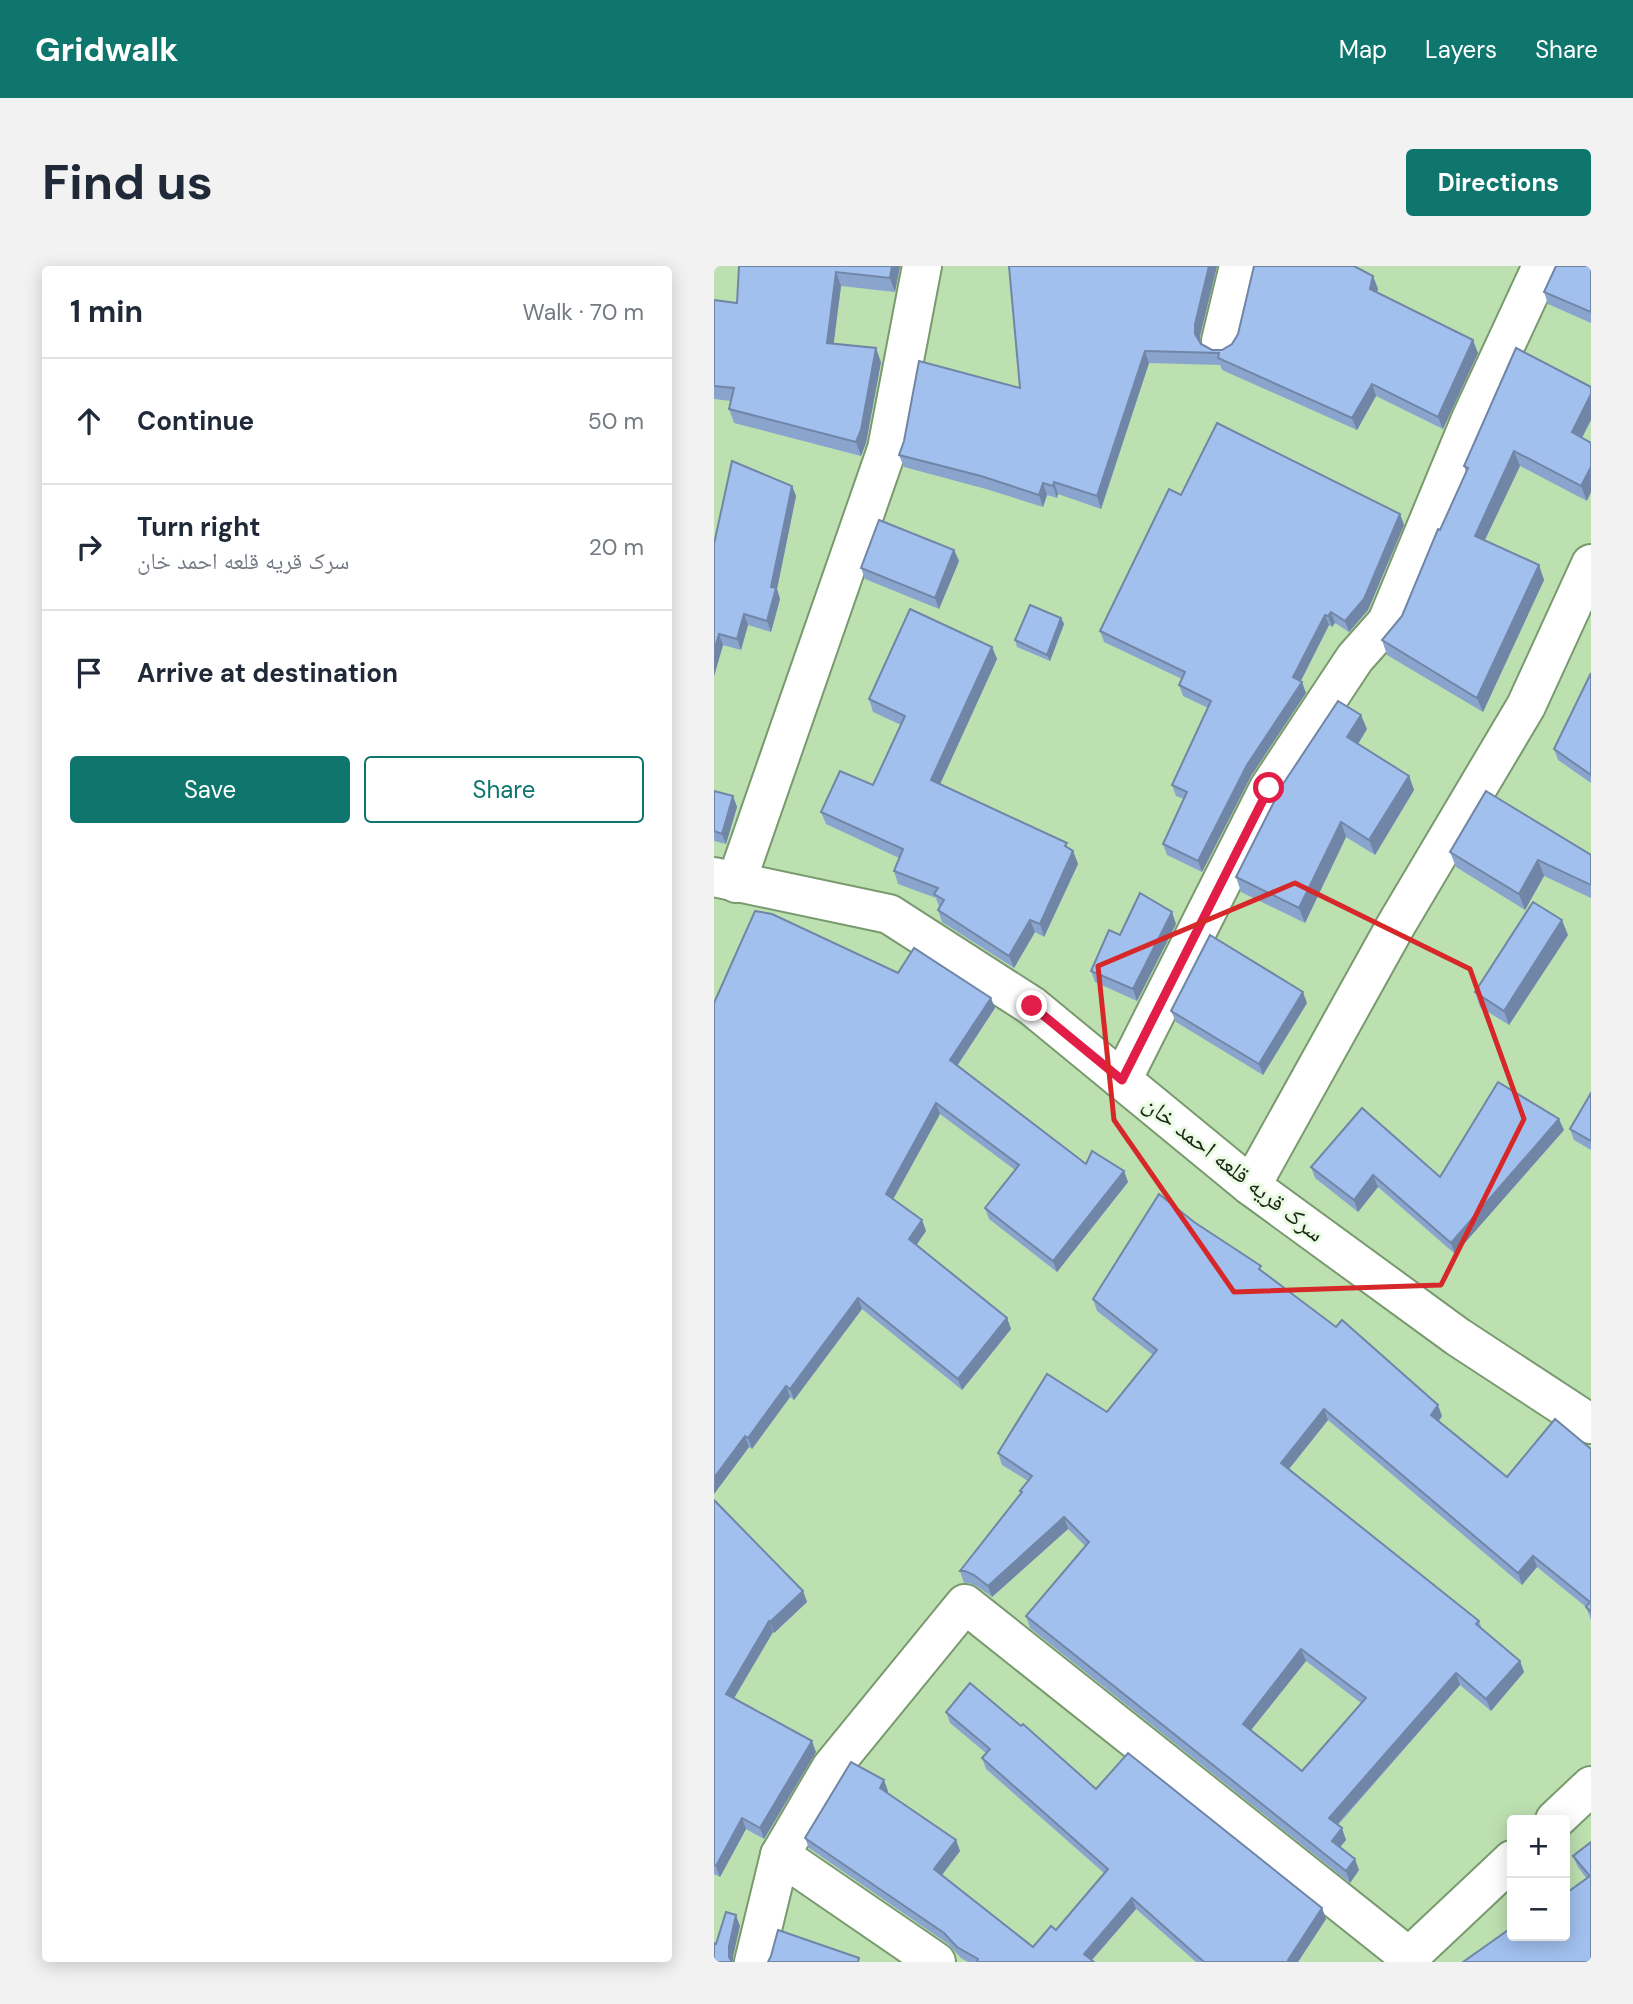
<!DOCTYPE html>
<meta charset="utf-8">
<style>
body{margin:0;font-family:"DM Sans","Noto Naskh Arabic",sans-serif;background:#f2f2f3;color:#1f2937}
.controls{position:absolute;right:21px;bottom:21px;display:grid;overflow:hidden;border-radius:7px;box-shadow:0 4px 18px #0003}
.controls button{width:63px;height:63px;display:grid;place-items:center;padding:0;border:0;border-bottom:2px solid #e0e1e3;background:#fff;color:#1f2937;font:35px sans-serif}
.stop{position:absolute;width:21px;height:21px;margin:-16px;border:5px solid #e11d48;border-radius:50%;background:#fff}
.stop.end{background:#e11d48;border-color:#fff;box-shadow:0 2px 7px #0008}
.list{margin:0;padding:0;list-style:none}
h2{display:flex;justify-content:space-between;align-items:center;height:91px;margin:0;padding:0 28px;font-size:30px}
h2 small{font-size:23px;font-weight:400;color:#747a83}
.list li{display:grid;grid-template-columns:46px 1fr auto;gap:21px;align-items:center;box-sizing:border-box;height:126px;padding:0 28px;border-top:2px solid #e0e1e3}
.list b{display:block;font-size:26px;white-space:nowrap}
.list p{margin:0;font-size:23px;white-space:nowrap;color:#747a83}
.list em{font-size:23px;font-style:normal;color:#747a83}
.actions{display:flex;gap:14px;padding:21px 28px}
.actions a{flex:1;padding:16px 0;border:2px solid #0f766e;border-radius:7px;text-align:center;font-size:24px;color:#0f766e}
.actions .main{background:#0f766e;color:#fff}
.icon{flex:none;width:38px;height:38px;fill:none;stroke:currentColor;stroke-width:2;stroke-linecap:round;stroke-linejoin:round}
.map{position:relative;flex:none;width:877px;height:1696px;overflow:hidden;border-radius:7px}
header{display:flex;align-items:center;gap:42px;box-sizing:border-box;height:98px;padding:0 35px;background:#0f766e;color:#fff}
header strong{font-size:33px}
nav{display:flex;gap:38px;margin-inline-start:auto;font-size:24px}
.intro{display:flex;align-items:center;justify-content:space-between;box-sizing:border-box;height:168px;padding:0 42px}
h1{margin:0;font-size:49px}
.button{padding:18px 32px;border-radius:7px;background:#0f766e;color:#fff;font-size:24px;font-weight:700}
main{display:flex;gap:42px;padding:0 42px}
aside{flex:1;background:#fff;border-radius:7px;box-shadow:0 4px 18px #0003}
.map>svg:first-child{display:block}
</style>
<header>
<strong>Gridwalk</strong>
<nav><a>Map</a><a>Layers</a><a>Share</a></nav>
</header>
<div class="intro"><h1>Find us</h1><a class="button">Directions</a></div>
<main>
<aside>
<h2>1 min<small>Walk · 70 m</small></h2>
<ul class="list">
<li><svg class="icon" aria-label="ahead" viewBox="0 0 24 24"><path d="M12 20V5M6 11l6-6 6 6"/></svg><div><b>Continue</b></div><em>50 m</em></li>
<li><svg class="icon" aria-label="right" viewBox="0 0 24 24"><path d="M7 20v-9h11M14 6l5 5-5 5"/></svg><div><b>Turn right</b><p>سرک قریه قلعه احمد خان</p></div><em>20 m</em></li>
<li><svg class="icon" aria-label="arrive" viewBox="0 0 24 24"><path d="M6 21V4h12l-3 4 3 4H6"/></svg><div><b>Arrive at destination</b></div></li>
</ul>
<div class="actions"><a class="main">Save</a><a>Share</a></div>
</aside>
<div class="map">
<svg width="877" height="1696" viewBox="0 0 877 1696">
<rect width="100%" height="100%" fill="#bde0b1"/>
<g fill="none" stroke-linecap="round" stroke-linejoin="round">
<!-- minor casing -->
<g stroke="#799a6e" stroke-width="42">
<g id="minor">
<polyline points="507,75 525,0"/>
<polyline points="22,617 173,183 208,0"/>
<polyline points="408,814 555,522 641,392 673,356 757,153 828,0"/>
<polyline points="537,920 682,659 812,440 877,298"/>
<polyline points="841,1554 877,1520"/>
<polyline points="66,1589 222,1696"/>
<polyline points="40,1696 66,1589 117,1502 251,1338 695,1691 798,1594"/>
</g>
</g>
<!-- tertiary casing -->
<g stroke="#799a6e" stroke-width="42">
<polyline id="tertiary" points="0,611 175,648 318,740 537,920 744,1071 877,1158"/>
</g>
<!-- minor -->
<use href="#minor" stroke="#fff" stroke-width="38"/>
<!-- tertiary -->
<use href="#tertiary" stroke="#fff" stroke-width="38"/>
</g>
<!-- wall -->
<g fill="#8aa5cd" fill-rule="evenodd">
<polygon points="25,0 186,0 181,26 127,20 119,78 167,96 152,177 147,190 20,157 15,143 17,135 0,133 0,34 23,37"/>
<polygon points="295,0 503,0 486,70 487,78 498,84 508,84 643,2 659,10 664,23 663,26 764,87 729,163 662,130 643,164 508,104 506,99 435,97 387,243 344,228 343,232 333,229 329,241 272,223 190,201 185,189 306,122"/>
<polygon points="877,0 877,57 834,38 830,26"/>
<polygon points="877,154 868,172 873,235 806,200 771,274 825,299 830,314 769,446 673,389 668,374 688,350 752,206 750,200"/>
<polygon points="78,220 82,230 63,323 66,333 57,366 34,359 27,384 9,379 0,410 0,278"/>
<polygon points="467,229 686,248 690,259 654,344 635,366 621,357 618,361 615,359 587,415 592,427 537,510 488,606 453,589 449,578 470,533 462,530 458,519 494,442 469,430 465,419 468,413 390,376 386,365"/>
<polygon points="240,284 245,295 225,343 151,313 147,302"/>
<polygon points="347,352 350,358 336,395 303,381 301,374"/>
<polygon points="278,381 283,393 226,518 354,583 359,585 364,598 330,671 321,666 300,702 228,656 224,644 225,641 222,632 184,618 180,605 185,592 112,558 107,546 159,519 187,459 159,446 155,433"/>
<polygon points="877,407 877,517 844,494 840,483"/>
<polygon points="653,463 644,478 695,510 700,524 661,589 632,571 591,657 527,626 522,611"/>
<polygon points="0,525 19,530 23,541 12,578 0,575"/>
<polygon points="736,586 877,589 877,632 830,610 811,644 742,601"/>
<polygon points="462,658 423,735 381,716 377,705 406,669"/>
<polygon points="854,669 795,759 766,741 761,726"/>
<polygon points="184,707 281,742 244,799 372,898 410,905 414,916 343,1006 275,953 271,942 301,904 226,848 179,933 208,954 212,965 202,979 293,1052 297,1063 248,1124 148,1043 80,1134 76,1131 38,1183 35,1181 0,1228"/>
<polygon points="593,737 549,809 462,756 457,745"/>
<polygon points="877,827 877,884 860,874 856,863"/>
<polygon points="850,864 741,988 664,921 644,946 601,912 597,901 726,911"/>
<path d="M480 956 549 1007 728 1150 725 1155 793 1211 877 1183V1354L872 1341 823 1301 808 1319 614 1154 575 1203 765 1355 768 1363 806 1395 810 1406 777 1445 746 1419 624 1559 632 1574 626 1581 645 1604 636 1617 316 1362 312 1350 371 1280 354 1263 278 1331 264 1321 255 1317H250L246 1305 307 1227 306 1225 314 1215 288 1199 284 1187 393 1146 439 1089 383 1045 379 1033ZM592 1395 647 1437 588 1505 537 1464Z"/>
<polygon points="0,1234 89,1325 93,1336 60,1367 59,1366 20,1432 102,1486 50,1573 32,1563 6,1611 0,1608"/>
<polygon points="232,1446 382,1523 608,1642 612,1653 584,1696 482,1696 422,1643 378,1694 380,1696 254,1696 247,1692 234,1678 95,1582 91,1572 174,1525 173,1527 242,1574 246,1585 228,1609 319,1681 342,1664 390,1607 272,1503 268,1492 272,1487 236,1457"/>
<polygon points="877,1576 877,1696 798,1670 873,1613 864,1601 859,1590"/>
</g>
<!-- shaded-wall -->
<g fill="#7186a7">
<polygon points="178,0 186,0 181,26 176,12"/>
<polygon points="495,0 503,0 486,70 486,81 481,68 481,58"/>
<polygon points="122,6 127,20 118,91 113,77"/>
<polygon points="659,10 664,23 660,35 656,23"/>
<polygon points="759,74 764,87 729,163 724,151"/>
<polygon points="162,82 167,96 152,177 147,190 142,176"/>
<polygon points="431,85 435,97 387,243 383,230"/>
<polygon points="658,118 662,130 643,164 638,152"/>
<polygon points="877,128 877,154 863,181 858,166"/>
<polygon points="800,185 806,200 766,284 761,270"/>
<polygon points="877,201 877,226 873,235 867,220"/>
<polygon points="340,216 344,228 343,232 339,220"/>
<polygon points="329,217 333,229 329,241 325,229"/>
<polygon points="78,220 82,230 63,323 66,333 57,366 53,355 57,321"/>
<polygon points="686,248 690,259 654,344 635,366 631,355"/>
<polygon points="240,284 245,295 225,343 221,332"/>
<polygon points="825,299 830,314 769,446 763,432"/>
<polygon points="617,346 621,357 618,361 614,350"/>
<polygon points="30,348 34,359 27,384 23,373"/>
<polygon points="611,349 615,359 583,422 579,411"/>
<polygon points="347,352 350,358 336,395 333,389"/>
<polygon points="5,368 9,379 0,410 0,385"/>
<polygon points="278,381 283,393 222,527 217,514"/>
<polygon points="588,416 592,427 537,510 488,606 484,595 533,499"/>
<polygon points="647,449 653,463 639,486 633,471"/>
<polygon points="695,510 700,524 661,589 655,574"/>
<polygon points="19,530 23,541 12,578 8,568"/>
<polygon points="627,556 632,571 591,657 585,642"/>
<polygon points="359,585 364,598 330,671 326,658"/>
<polygon points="824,594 830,610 811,644 805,628"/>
<polygon points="458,646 462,658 423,735 419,723"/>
<polygon points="316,654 321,666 300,702 295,690"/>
<polygon points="848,654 854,669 795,759 790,745"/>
<polygon points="589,726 593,737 549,809 545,798"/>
<polygon points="277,732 281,742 240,804 236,794"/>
<polygon points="222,837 226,848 176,939 172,928"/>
<polygon points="845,853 850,864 741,988 737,977"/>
<polygon points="410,905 414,916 343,1006 339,995"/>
<polygon points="659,909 664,921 644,946 640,934"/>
<polygon points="208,954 212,965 199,984 195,973"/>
<polygon points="144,1032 148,1043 80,1134 76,1123"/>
<polygon points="293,1052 297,1063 248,1124 244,1113"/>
<polygon points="72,1120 76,1131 38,1183 34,1172"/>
<polygon points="724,1139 728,1150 721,1160 717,1149"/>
<polygon points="610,1143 614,1154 571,1208 567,1197"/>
<polygon points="31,1170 35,1181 0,1228 0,1212"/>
<polygon points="350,1251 354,1263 278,1331 274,1320"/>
<polygon points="819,1290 823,1301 808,1319 804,1307"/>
<polygon points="89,1325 93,1336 60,1367 56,1356"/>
<polygon points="55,1355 59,1366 16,1439 12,1428"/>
<polygon points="587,1383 592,1395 533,1469 529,1458"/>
<polygon points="806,1395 810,1406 777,1445 772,1433"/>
<polygon points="742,1407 746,1419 619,1563 615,1552"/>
<polygon points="98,1475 102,1486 50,1573 46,1562"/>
<polygon points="170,1514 174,1525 170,1533 166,1522"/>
<polygon points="28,1552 32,1563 6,1611 2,1600"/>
<polygon points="628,1562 632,1574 622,1586 618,1575"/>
<polygon points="242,1574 246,1585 224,1614 220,1603"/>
<polygon points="641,1593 645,1604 636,1617 632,1605"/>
<polygon points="418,1632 422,1643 376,1696 370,1688"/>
<polygon points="608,1642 612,1653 584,1696 575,1696 574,1694"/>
<polygon points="22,1649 26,1660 19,1691 19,1696 17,1696 15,1691 15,1680"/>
</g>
<!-- building -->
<g fill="#a1c0ee" stroke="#7186a7" stroke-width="2" fill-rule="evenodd">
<polygon points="25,0 178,0 176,12 122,6 113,77 162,82 147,164 142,176 15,143 20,122 0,120 0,34 23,37"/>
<polygon points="295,0 495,0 481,58 481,68 487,78 498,84 508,84 518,78 524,68 540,0 640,0 659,10 656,23 759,74 724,151 658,118 638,152 504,92 505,87 431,85 383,230 340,216 339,220 329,217 325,229 267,210 185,189 190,175 205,95 306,122"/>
<polygon points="842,0 877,0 877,46 830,26"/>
<polygon points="802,82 877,121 877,128 858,166 877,177 877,201 867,220 800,185 761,270 825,299 763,432 668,374 688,350 724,263 726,264 754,202 750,200"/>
<polygon points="503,157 686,248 650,333 631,355 617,346 614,350 611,349 579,411 588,416 533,499 484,595 449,578 473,526 458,519 497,435 465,419 471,406 386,365 455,223 467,229"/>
<polygon points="18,195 78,220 57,321 62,322 53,355 30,348 23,373 5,368 0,385 0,278"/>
<polygon points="165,254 240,284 221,332 147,302"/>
<polygon points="316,339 347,352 333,389 301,374"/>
<polygon points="196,343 278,381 217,514 353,577 351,580 359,585 326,658 316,654 295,690 224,644 230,634 220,628 224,622 180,605 189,583 107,546 126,505 159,519 191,450 155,433"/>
<polygon points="877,407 877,509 840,483"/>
<polygon points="624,435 647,449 633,471 695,510 655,574 627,556 585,642 522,611 569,518"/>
<polygon points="0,525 19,530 8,568 0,565"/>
<polygon points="772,525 877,589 877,619 824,594 805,628 736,586"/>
<polygon points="426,627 458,646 419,723 377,705 395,664 406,669"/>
<polygon points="819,636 848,654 790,745 761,726"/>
<polygon points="41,645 58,648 184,707 200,682 277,732 236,794 372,898 378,885 410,905 339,995 271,942 305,899 222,837 172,928 208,954 195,973 293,1052 244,1113 144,1032 76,1123 72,1120 34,1172 31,1170 0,1212 0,737"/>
<polygon points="496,669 589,726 545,798 457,745"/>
<polygon points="784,816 845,853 737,977 659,909 640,934 597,901 648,842 726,911"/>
<polygon points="877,827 877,875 856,863"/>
<path d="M445 928 480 956 547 1000 545 1003 622 1061 628 1054 724 1139 717 1149 793 1211 841 1153 877 1183V1346L872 1341 876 1336 819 1290 804 1307 610 1143 567 1197 765 1355 762 1358 806 1395 772 1433 742 1407 615 1552 628 1562 618 1575 641 1593 632 1605 312 1350 375 1276 350 1251 274 1320 260 1309 251 1305H246L308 1226 306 1225 318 1210 284 1187 333 1108 393 1146 443 1084 379 1033ZM587 1383 652 1432 588 1505 529 1458Z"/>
<polygon points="0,1234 89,1325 56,1356 55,1355 12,1428 98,1475 46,1562 28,1552 2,1600 0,1599"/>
<polygon points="256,1417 307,1460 309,1458 382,1523 414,1487 608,1642 574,1694 576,1696 490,1696 418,1632 370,1688 380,1696 263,1696 264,1693 243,1681 230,1667 91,1572 137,1496 170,1514 166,1522 242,1574 220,1603 319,1681 337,1660 342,1664 394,1603 268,1492 276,1483 232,1446"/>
<polygon points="877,1576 877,1696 749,1696 797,1662 798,1670 851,1670 851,1628 876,1610 859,1590"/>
<polygon points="12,1646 22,1649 15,1680 15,1691 18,1696 0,1696 0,1677 2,1678"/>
<polygon points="64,1664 145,1692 144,1696 54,1696 57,1690"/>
</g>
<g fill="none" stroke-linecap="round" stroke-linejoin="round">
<!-- route -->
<polyline stroke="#e11d48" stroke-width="9" points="318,740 408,814 555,522"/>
</g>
<!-- marked area -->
<path fill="none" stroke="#d62828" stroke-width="5" stroke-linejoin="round" d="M581 617 756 703 810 853 727 1019 520 1026 400 854 384 700Z"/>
<g text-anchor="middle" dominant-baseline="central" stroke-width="6" stroke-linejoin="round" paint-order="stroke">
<!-- street labels -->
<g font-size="24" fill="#1b2816" stroke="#e9fbe3">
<text transform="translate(520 902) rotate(38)">سرک قریه قلعه احمد خان</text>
</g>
</g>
</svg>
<div class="controls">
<button>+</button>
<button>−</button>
</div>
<div class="stop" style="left:555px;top:522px"></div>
<div class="stop end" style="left:318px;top:740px"></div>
</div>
</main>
